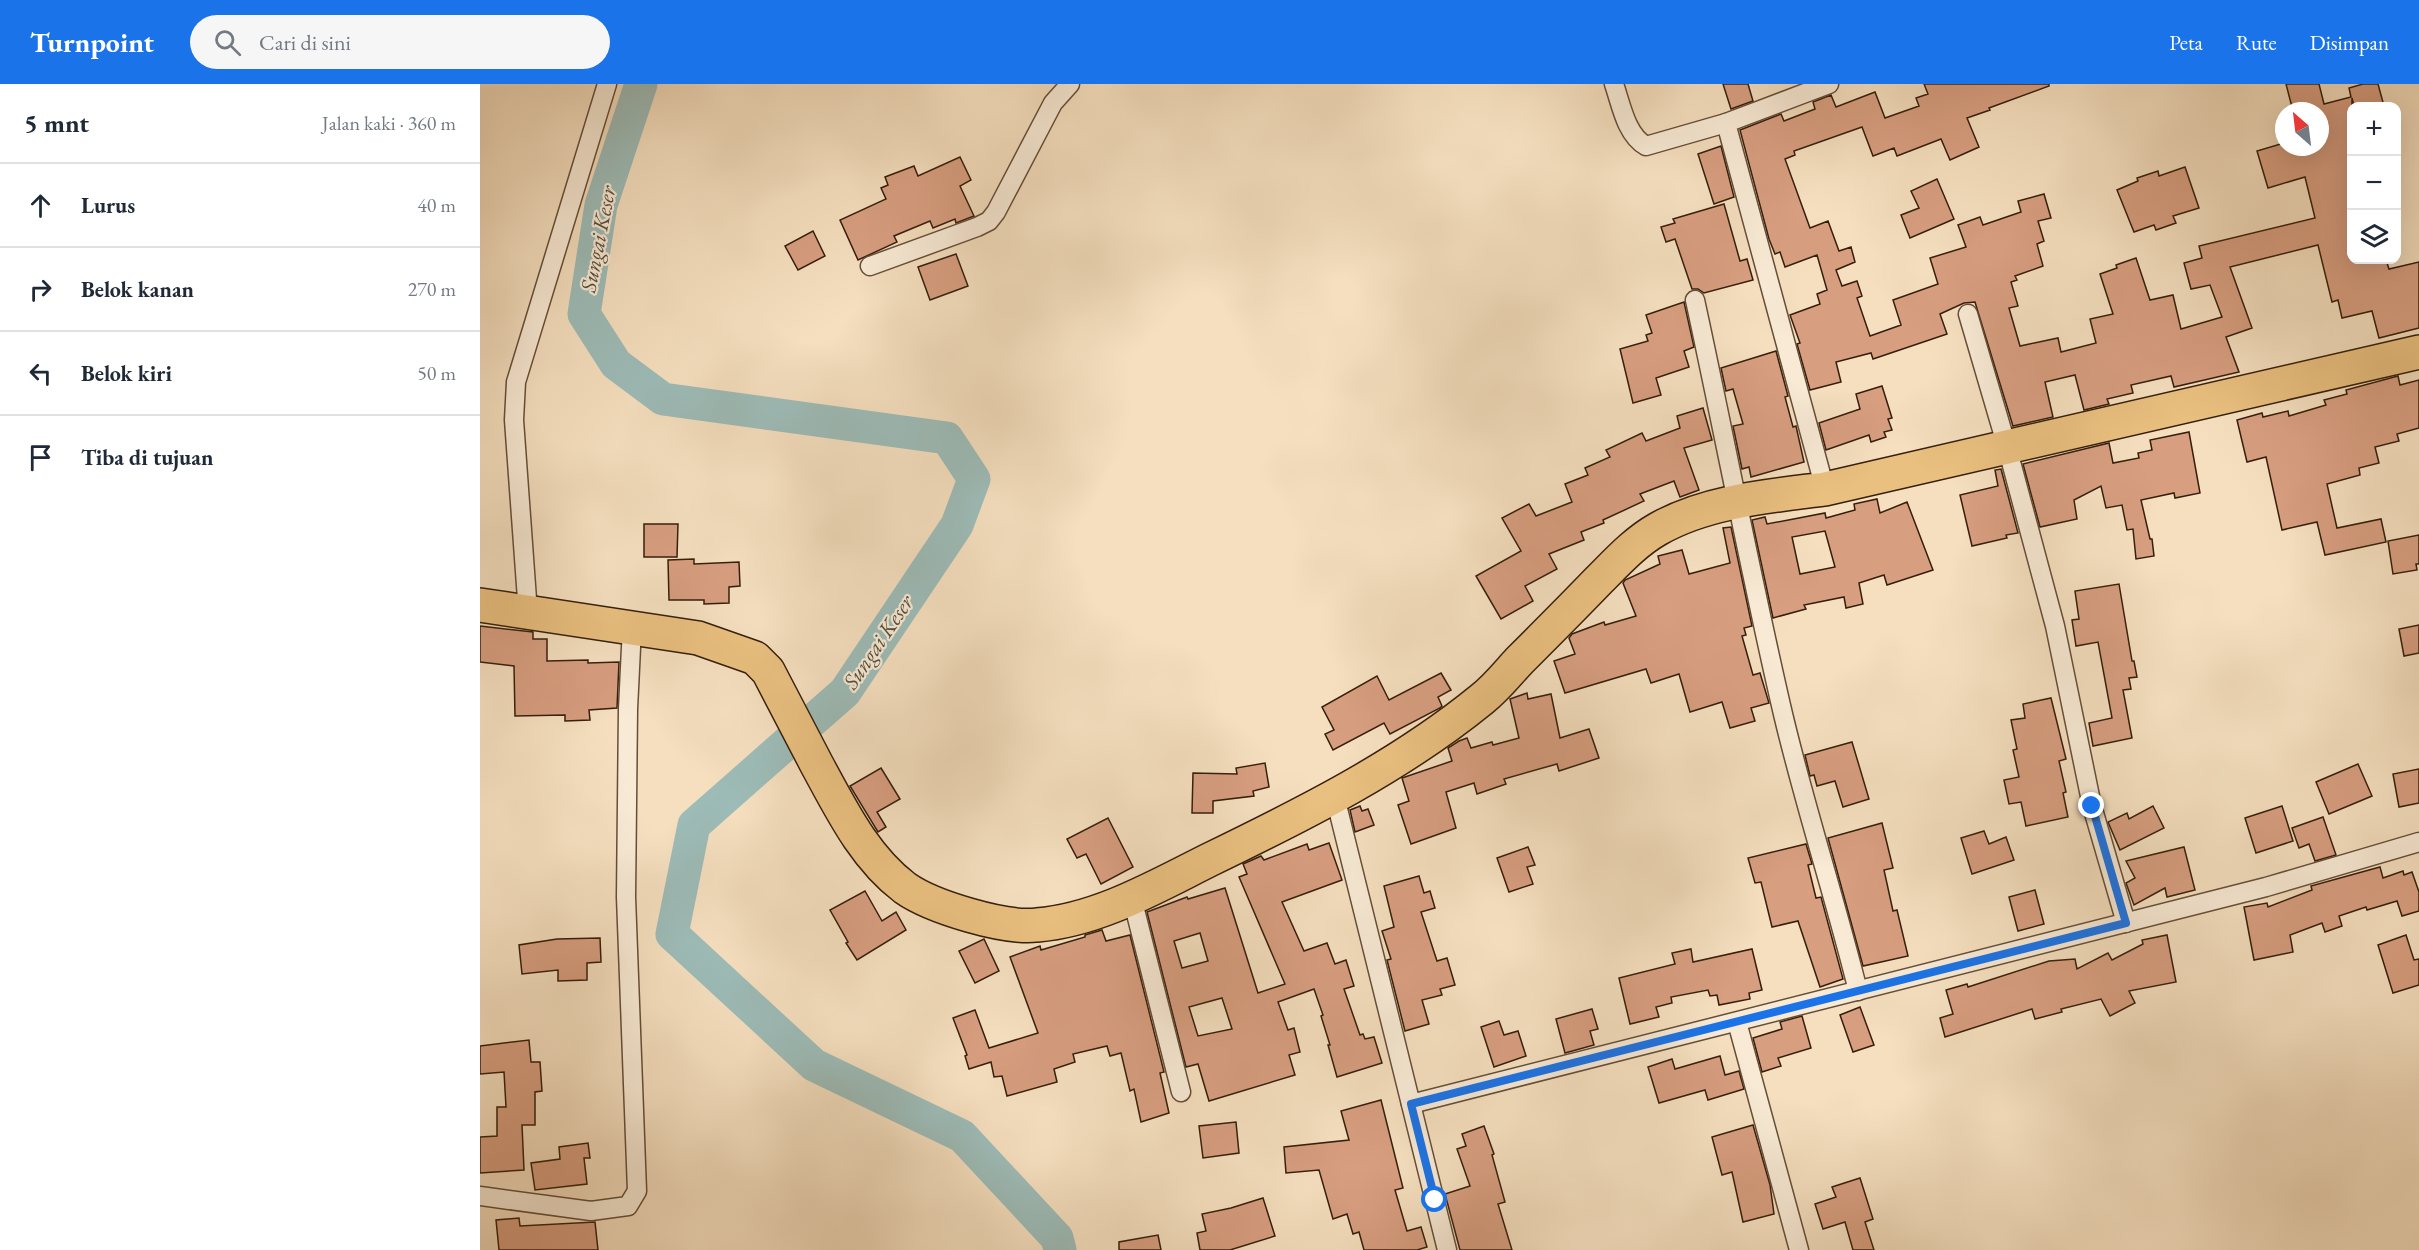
<!DOCTYPE html>
<html lang="id">
<meta charset="utf-8">
<style>
body{margin:0;font-family:"EB Garamond",serif;background:#f6f6f7;color:#1f2937}
.controls{position:absolute;right:18px;top:18px;display:grid;overflow:hidden;border-radius:12px;box-shadow:0 6px 24px #0002}
.controls button{width:54px;height:54px;display:grid;place-items:center;padding:0;border:0;border-bottom:2px solid #e0e1e3;background:#fff;color:#1f2937;font:30px sans-serif}
.compass{position:absolute;left:1795px;top:18px;width:54px;height:54px;border-radius:50%;background:#fff;box-shadow:0 6px 24px #0002;rotate:332deg}
.stop{position:absolute;width:18px;height:18px;margin:-14px;border:4px solid #1a73e8;border-radius:50%;background:#fff}
.stop.end{background:#1a73e8;border-color:#fff;box-shadow:0 2px 6px #0008}
.list{margin:0;padding:0;list-style:none}
h2{display:flex;justify-content:space-between;align-items:center;height:78px;margin:0;padding:0 24px;font-size:26px}
h2 small{font-size:20px;font-weight:400;color:#747a83}
.list li{display:grid;grid-template-columns:39px 1fr auto;gap:18px;align-items:center;box-sizing:border-box;height:84px;padding:0 24px;border-top:2px solid #e0e1e3}
.list b{display:block;font-size:22px;white-space:nowrap}
.list em{font-size:20px;font-style:normal;color:#747a83}
.icon{flex:none;width:33px;height:33px;fill:none;stroke:currentColor;stroke-width:2;stroke-linecap:round;stroke-linejoin:round}
.map{position:relative;flex:none;width:1939px;height:1166px;overflow:hidden}
header{display:flex;align-items:center;gap:36px;box-sizing:border-box;height:84px;padding:0 30px;background:#1a73e8;color:#fff}
header strong{font-size:28px}
nav{display:flex;gap:33px;margin-inline-start:auto;font-size:21px}
.search{width:420px;height:54px;background:#f6f6f7;display:flex;align-items:center;gap:15px;box-sizing:border-box;padding:0 21px;border-radius:33px;color:#747a83;font-size:22px}
main{display:flex}
aside{flex:1;background:#fff}
.map>svg:first-child{display:block}
</style>
<header>
<strong>Turnpoint</strong>
<div class="search"><svg class="icon" aria-label="search" viewBox="0 0 24 24"><circle cx="10" cy="10" r="6"/><path d="M15 15l6 6"/></svg>Cari di sini</div>
<nav><a>Peta</a><a>Rute</a><a>Disimpan</a></nav>
</header>
<main>
<aside>
<h2>5 mnt<small>Jalan kaki · 360 m</small></h2>
<ul class="list">
<li><svg class="icon" aria-label="ahead" viewBox="0 0 24 24"><path d="M12 20V5M6 11l6-6 6 6"/></svg><div><b>Lurus</b></div><em>40 m</em></li>
<li><svg class="icon" aria-label="right" viewBox="0 0 24 24"><path d="M7 20v-9h11M14 6l5 5-5 5"/></svg><div><b>Belok kanan</b></div><em>270 m</em></li>
<li><svg class="icon" aria-label="left" viewBox="0 0 24 24"><path d="M17 20v-9H6M10 6l-5 5 5 5"/></svg><div><b>Belok kiri</b></div><em>50 m</em></li>
<li><svg class="icon" aria-label="arrive" viewBox="0 0 24 24"><path d="M6 21V4h12l-3 4 3 4H6"/></svg><div><b>Tiba di tujuan</b></div></li>
</ul>
</aside>
<div class="map">
<svg width="1939" height="1166" viewBox="0 0 1939 1166">
<rect width="100%" height="100%" fill="#f5dfbf"/>
<filter id="stains"><feTurbulence type="fractalNoise" baseFrequency=".00333" numOctaves="4"/><feColorMatrix values="0 0 0 0 .2 0 0 0 0 .09 0 0 0 0 .02 0 0 0 .5 -.17"/></filter>
<radialGradient id="worn" r=".72"><stop offset=".6" stop-color="#630" stop-opacity="0"/><stop offset="1" stop-color="#630" stop-opacity=".3"/></radialGradient>
<g fill="none" stroke-linecap="round" stroke-linejoin="round">
<!-- river -->
<polyline stroke="#9dbcb8" stroke-width="33" points="161,0 121,121 104,230 136,280 183,315 467,354 494,395 477,441 365,608 214,741 192,850 334,981 482,1052 577,1154 580,1166"/>
</g>
<!-- building -->
<g fill="#d79e80" stroke="#351e0b" stroke-width="1.5" fill-rule="evenodd">
<polygon points="1243,0 1268,0 1273,17 1251,25"/>
<polygon points="1444,0 1569,0 1569,2 1509,24 1510,26 1487,34 1499,63 1470,76 1461,55 1417,72 1414,64 1393,72 1382,43 1314,67 1315,71 1305,75 1330,144 1348,137 1359,167 1371,163 1375,178 1356,186 1362,202 1377,197 1382,212 1377,214 1390,252 1421,241 1413,216 1458,200 1450,174 1486,163 1478,141 1500,133 1503,141 1541,128 1538,117 1564,110 1571,134 1558,137 1564,157 1557,160 1563,182 1535,192 1537,196 1531,198 1538,222 1529,224 1540,262 1578,254 1581,268 1616,259 1610,235 1633,230 1620,190 1637,184 1636,181 1656,174 1670,216 1693,211 1701,245 1742,233 1730,201 1711,205 1704,179 1722,174 1719,162 1835,134 1825,93 1788,104 1777,67 1804,59 1804,63 1840,63 1840,27 1813,27 1806,0 1839,0 1844,20 1871,13 1869,4 1883,0 1898,0 1904,22 1874,22 1872,14 1872,176 1906,176 1909,185 1939,178 1939,244 1899,254 1892,227 1862,234 1858,216 1852,218 1838,161 1750,183 1772,244 1746,253 1759,288 1694,303 1691,292 1651,301 1653,309 1627,315 1629,320 1604,326 1595,291 1565,298 1573,333 1533,342 1495,218 1484,219 1460,230 1467,250 1393,275 1391,269 1356,278 1361,298 1330,306 1317,260 1320,259 1310,231 1340,220 1337,210 1347,206 1337,171 1305,183 1300,168 1295,170 1289,155 1260,46 1301,30 1304,37 1335,25 1333,18 1351,11 1356,23 1395,8 1405,34 1439,22 1436,14 1448,10"/>
<polygon points="1241,62 1254,113 1234,120 1218,70"/>
<polygon points="480,73 491,96 480,102 494,132 476,139 475,135 453,144 450,137 414,152 417,158 378,176 360,136 406,115 401,104 408,101 405,93 434,82 438,92"/>
<polygon points="1705,83 1719,124 1693,132 1696,139 1676,146 1674,141 1654,148 1637,106 1658,97 1657,94 1678,87 1679,92"/>
<polygon points="1457,95 1474,135 1430,154 1421,131 1439,124 1431,107"/>
<polygon points="1244,120 1260,177 1267,175 1273,196 1224,209 1218,205 1212,205 1195,155 1186,158 1181,143 1195,139 1193,135"/>
<polygon points="333,147 345,172 318,186 305,162"/>
<polygon points="476,170 488,202 450,216 438,183"/>
<polygon points="1204,218 1214,263 1204,267 1209,283 1176,294 1181,311 1153,319 1140,265 1168,257 1166,251 1172,249 1166,231"/>
<polygon points="1296,267 1308,312 1305,313 1313,343 1316,342 1324,378 1271,393 1269,383 1262,385 1253,342 1263,340 1253,305 1246,307 1241,284"/>
<polygon points="1918,292 1920,301 1939,296 1939,344 1917,350 1919,357 1895,363 1899,379 1879,384 1880,391 1847,400 1857,444 1901,435 1906,458 1845,471 1837,438 1802,446 1786,373 1767,378 1757,336 1782,329 1783,333 1808,327 1809,332 1846,321 1844,316 1867,310 1866,306"/>
<polygon points="1402,302 1412,334 1408,335 1412,346 1404,348 1406,353 1391,358 1389,351 1346,366 1339,339 1380,325 1376,310"/>
<polygon points="1223,324 1232,356 1204,364 1219,406 1200,413 1194,397 1160,410 1164,417 1123,436 1124,439 1101,448 1104,456 1069,470 1077,485 1045,502 1053,517 1021,535 996,492 1041,467 1022,434 1049,420 1056,432 1092,418 1085,400 1108,391 1105,384 1130,373 1126,366 1162,349 1166,357 1200,344 1197,332"/>
<polygon points="1709,348 1720,409 1695,414 1694,409 1661,416 1670,455 1672,455 1674,472 1656,475 1653,445 1647,446 1642,421 1626,424 1621,402 1594,416 1597,435 1560,443 1543,380 1629,359 1633,379 1659,374 1658,369 1672,366 1670,356"/>
<polygon points="1521,385 1538,449 1526,451 1527,454 1492,462 1480,411 1518,402 1515,386"/>
<path d="M1397 415 1400 429 1427 418 1453 486 1407 501 1404 491 1379 499 1383 520 1366 524 1364 513 1324 521 1326 525 1293 534 1272 436 1285 433 1287 440 1345 429 1346 434 1375 426 1374 420ZM1345 447 1355 483 1320 490 1312 453Z"/>
<polygon points="164,440 198,440 197,473 164,473"/>
<polygon points="1251,443 1272,542 1264,544 1266,551 1262,552 1273,591 1280,589 1289,619 1271,624 1275,637 1250,644 1242,618 1210,628 1199,590 1171,599 1166,585 1085,609 1074,577 1095,570 1089,554 1092,550 1124,538 1125,541 1156,532 1143,499 1145,496 1180,480 1178,472 1202,466 1209,490 1250,479 1243,444"/>
<polygon points="1939,451 1939,480 1936,480 1937,486 1913,490 1908,457"/>
<polygon points="214,475 214,480 259,478 260,502 249,503 249,519 224,520 224,516 189,516 188,476"/>
<polygon points="1639,500 1652,577 1654,577 1657,593 1649,594 1651,605 1643,606 1652,654 1613,662 1609,639 1632,634 1618,558 1596,562 1592,536 1599,535 1595,507"/>
<polygon points="1939,541 1939,569 1924,572 1919,545"/>
<polygon points="0,542 53,548 53,555 67,555 67,577 108,576 108,579 139,578 137,624 109,626 110,636 85,637 85,631 35,632 34,582 0,578"/>
<polygon points="961,589 971,606 958,613 962,622 960,624 910,650 904,639 853,666 845,650 854,646 842,623 897,592 909,616"/>
<polygon points="1047,609 1048,615 1071,610 1080,654 1109,645 1119,674 1079,687 1077,680 1024,695 1026,700 997,710 994,699 966,708 976,744 931,760 918,721 929,717 922,694 972,677 968,664 979,657 987,654 991,664 1012,658 1013,661 1039,654 1030,615"/>
<polygon points="1571,614 1586,675 1579,677 1586,708 1583,709 1588,733 1546,742 1541,718 1529,720 1524,696 1539,693 1533,666 1537,665 1531,636 1545,634 1543,620"/>
<polygon points="1372,658 1389,715 1363,723 1355,697 1337,702 1334,691 1330,692 1325,671"/>
<polygon points="785,679 789,703 773,707 774,712 733,717 733,729 712,729 713,689 757,690 756,684"/>
<polygon points="1878,680 1892,712 1849,730 1836,698"/>
<polygon points="401,684 420,715 397,728 406,743 398,748 370,702"/>
<polygon points="1939,685 1939,719 1919,723 1913,690"/>
<polygon points="880,722 882,727 888,725 894,741 875,748 870,726"/>
<polygon points="1673,722 1684,744 1640,766 1628,738 1647,729 1649,735"/>
<polygon points="1802,722 1813,757 1776,769 1765,734"/>
<polygon points="1843,733 1856,771 1835,777 1829,760 1819,764 1812,744"/>
<polygon points="628,734 653,783 621,800 606,770 597,774 587,755"/>
<polygon points="1402,739 1413,784 1404,786 1413,827 1417,826 1428,872 1383,882 1348,754"/>
<polygon points="1504,747 1509,760 1526,753 1534,776 1492,790 1481,754"/>
<path d="M849 759 862 796 802 818 824 867 847 859 855 880 866 876 874 902 864 905 880 951 883 950 885 955 894 953 902 979 857 993 848 961H850L841 932 843 931 834 905 798 918 808 946 814 944 820 968 809 971 815 991 729 1017 718 980 706 983 667 828 707 813 708 815 745 804 778 909 805 900 759 793 767 790 763 780 781 772 784 776 827 760 829 766ZM720 849 728 877 702 884 694 857ZM742 914 752 945 718 952 709 923Z"/>
<polygon points="1326,760 1332,780 1328,781 1336,814 1341,813 1363,895 1340,903 1318,837 1292,843 1281,798 1275,799 1268,774"/>
<polygon points="1048,763 1055,781 1047,783 1053,800 1029,808 1017,774"/>
<polygon points="1704,763 1715,806 1687,813 1685,804 1654,821 1646,799 1655,794 1646,777"/>
<polygon points="1900,783 1903,794 1923,787 1924,791 1932,788 1939,808 1939,827 1922,832 1917,817 1887,826 1886,823 1859,832 1862,842 1845,848 1842,839 1810,851 1813,868 1774,876 1764,823 1787,819 1788,823 1832,806 1831,802"/>
<polygon points="939,792 944,809 950,807 955,824 941,828 957,877 967,874 975,901 960,905 962,911 942,916 949,940 925,947 907,876 911,875 902,847 914,843 904,802"/>
<polygon points="1555,806 1564,840 1538,847 1529,813"/>
<polygon points="385,807 402,837 416,828 426,846 377,876 366,859 368,858 350,826"/>
<polygon points="622,846 626,857 650,851 684,988 680,989 689,1029 661,1038 654,1005 650,1007 641,969 630,972 627,962 593,970 595,978 574,985 577,998 527,1012 522,992 514,993 511,978 489,985 485,972 487,971 473,934 495,926 509,964 558,949 530,873 560,862 561,866 605,853 605,851"/>
<polygon points="1687,851 1696,898 1649,907 1655,919 1630,932 1621,915 1581,925 1582,928 1555,935 1552,925 1465,953 1460,934 1473,930 1466,906 1487,900 1488,903 1569,877 1595,875 1597,885 1628,869 1632,876 1663,860 1662,856"/>
<polygon points="1926,851 1934,876 1939,875 1939,901 1913,909 1898,861"/>
<polygon points="120,854 121,878 107,879 107,896 78,897 78,886 42,890 39,861 77,855"/>
<polygon points="504,855 519,887 495,899 479,867"/>
<polygon points="1211,865 1213,878 1272,865 1282,906 1269,909 1270,915 1239,921 1237,911 1230,912 1228,906 1191,913 1192,919 1176,923 1179,933 1150,940 1139,894 1195,880 1192,869"/>
<polygon points="1380,923 1394,961 1373,968 1360,931"/>
<polygon points="1112,925 1118,945 1110,947 1114,961 1085,969 1076,935"/>
<polygon points="1322,932 1331,964 1298,974 1301,982 1282,988 1273,954 1302,945 1300,938"/>
<polygon points="1019,937 1024,951 1038,947 1046,972 1014,983 1001,943"/>
<polygon points="49,956 51,978 60,978 62,1007 55,1008 55,1041 42,1041 44,1086 0,1089 0,1053 17,1052 17,1023 26,1023 24,988 0,990 0,962"/>
<polygon points="1240,972 1245,991 1259,987 1264,1005 1228,1016 1225,1006 1179,1019 1168,983 1192,975 1195,985"/>
<polygon points="901,1016 923,1104 915,1106 927,1147 941,1143 947,1163 937,1166 884,1166 879,1148 873,1150 867,1130 853,1135 839,1086 806,1089 804,1063 869,1056 861,1027"/>
<polygon points="756,1038 759,1069 723,1074 719,1042"/>
<polygon points="1273,1041 1290,1101 1294,1130 1263,1138 1252,1088 1242,1091 1232,1053"/>
<polygon points="1004,1042 1014,1070 1012,1071 1025,1118 1018,1120 1032,1166 980,1166 965,1110 990,1102 977,1065 986,1062 982,1050"/>
<polygon points="108,1059 110,1074 104,1074 107,1100 55,1106 51,1079 80,1075 79,1063"/>
<polygon points="1380,1094 1393,1135 1385,1138 1394,1166 1373,1166 1365,1138 1343,1145 1335,1120 1356,1113 1352,1103"/>
<polygon points="783,1114 795,1152 750,1166 720,1166 717,1149 726,1147 722,1130 751,1124"/>
<polygon points="39,1134 40,1142 115,1138 118,1166 19,1166 16,1136"/>
<polygon points="678,1151 681,1166 639,1166 639,1158"/>
</g>
<g fill="none" stroke-linecap="round" stroke-linejoin="round">
<!-- street casing -->
<g stroke="#654e38" stroke-width="21">
<g id="street">
<path d="M1134 0C1141 20 1146 51 1166 62L1246 39"/>
<polyline points="390,182 497,143 509,137 516,128 573,19 590,0"/>
<path d="M1215 216C1245 354 1271 493 1303 630 1325 723 1355 814 1378 907"/>
<polyline points="1488,230 1527,363 1575,542 1612,722 1646,839"/>
<polyline points="1345,405 1246,39 1349,0"/>
<polyline points="48,529 34,336 36,298 127,0"/>
<polyline points="855,713 967,1166"/>
<polyline points="652,814 701,1008"/>
<polyline points="1257,938 1319,1166"/>
<polyline points="931,1020 1786,803 1939,758"/>
<polyline points="0,1112 111,1127 148,1122 157,1107 146,813 148,625 152,543"/>
</g>
</g>
<!-- highway casing -->
<g stroke="#351e0b" stroke-width="36">
<path id="highway" d="M0 521 218 554 275 574 288 587C305 619 321 650 337 681 361 725 384 773 425 804 452 823 525 845 557 841 618 836 675 803 729 776 824 730 920 682 1002 615 1016 604 1027 590 1039 577 1066 550 1092 524 1118 497 1137 478 1155 458 1178 445 1227 417 1290 412 1345 405L1939 268"/>
</g>
<!-- street -->
<use href="#street" stroke="#f8ead5" stroke-width="18"/>
<!-- highway -->
<use href="#highway" stroke="#eac080" stroke-width="33"/>
</g>
<g fill="none" stroke-linecap="round" stroke-linejoin="round">
<!-- route -->
<polyline stroke="#1a73e8" stroke-width="8" points="955,1116 931,1020 1646,839 1612,722"/>
</g>
<g text-anchor="middle" dominant-baseline="central" stroke-width="4.5" stroke-linejoin="round" paint-order="stroke">
<!-- water labels -->
<g font-size="22" font-style="italic" fill="#544d3f" stroke="#f8ead5">
<text transform="translate(118 155) rotate(-79)">Sungai Keser</text>
<text transform="translate(398 558) rotate(-56)">Sungai Keser</text>
</g>
</g>
<rect width="100%" height="100%" filter="url(#stains)"/>
<rect width="100%" height="100%" fill="url(#worn)"/>
</svg>
<div class="controls">
<button>+</button>
<button>−</button>
<button><svg class="icon" aria-label="layers" viewBox="0 0 24 24"><path d="M12 4l9 5-9 5-9-5zM3 14l9 5 9-5"/></svg></button>
</div>
<svg class="compass" viewBox="-18 -18 36 36"><path d="M0-13l5 13h-10z" fill="#e53935"/><path d="M0 13l5-13h-10z" fill="#747a83"/></svg>
<div class="stop" style="left:955px;top:1116px"></div>
<div class="stop end" style="left:1612px;top:722px"></div>
</div>
</main>
